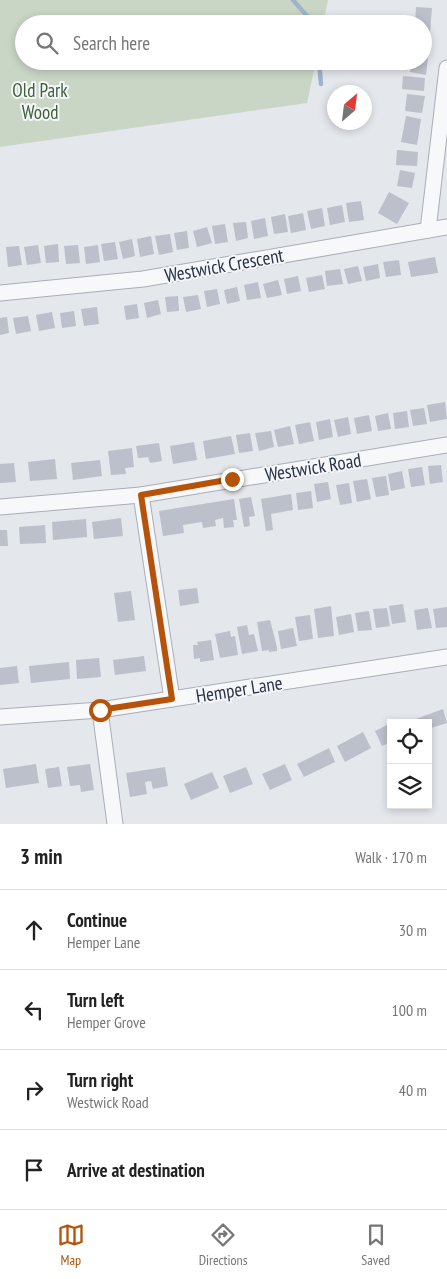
<!DOCTYPE html>
<meta charset="utf-8">
<style>
body{margin:0;font-family:"PT Sans Narrow",sans-serif;background:#f2f2f2;color:#222}
.controls{position:absolute;right:15px;bottom:15px;display:grid;overflow:hidden;border-radius:0px;box-shadow:0 2px 8px #0003}
.controls button{width:45px;height:45px;display:grid;place-items:center;padding:0;border:0;border-bottom:1px solid #e0e0e0;background:#fff;color:#222;font:25px sans-serif}
.compass{position:absolute;left:327px;top:85px;width:45px;height:45px;border-radius:50%;background:#fff;box-shadow:0 2px 8px #0003;rotate:28deg}
.stop{position:absolute;width:15px;height:15px;margin:-11px;border:4px solid #b45309;border-radius:50%;background:#fff}
.stop.end{background:#b45309;border-color:#fff;box-shadow:0 1px 5px #0008}
.list{margin:0;padding:0;list-style:none}
h2{display:flex;justify-content:space-between;align-items:center;height:65px;margin:0;padding:0 20px;font-size:21px}
h2 small{font-size:16px;font-weight:400;color:#767676}
.list li{display:grid;grid-template-columns:32px 1fr auto;gap:15px;align-items:center;box-sizing:border-box;height:80px;padding:0 20px;border-top:1px solid #e0e0e0}
.list b{display:block;font-size:19px;white-space:nowrap}
.list p{margin:0;font-size:16px;white-space:nowrap;color:#767676}
.list em{font-size:16px;font-style:normal;color:#767676}
.icon{flex:none;width:28px;height:28px;fill:none;stroke:currentColor;stroke-width:2;stroke-linecap:round;stroke-linejoin:round}
.map{position:relative;flex:none;width:447px;height:824px;overflow:hidden}
.search{position:absolute;background:#fff;box-shadow:0 2px 8px #0003;left:15px;right:15px;top:15px;height:55px;display:flex;align-items:center;gap:12px;box-sizing:border-box;padding:0 18px;border-radius:28px;color:#767676;font-size:19px}
.sheet{height:385px;background:#fff}
nav{display:flex;justify-content:space-around;align-items:center;box-sizing:border-box;height:70px;border-top:1px solid #e0e0e0;background:#fff;font-size:14px;color:#767676}
nav a{display:grid;justify-items:center;gap:2px}
nav .on{color:#b45309}
.map>svg:first-child{display:block}
</style>
<div class="map">
<svg width="447" height="824" viewBox="0 0 447 824">
<rect width="100%" height="100%" fill="#e4e7ec"/>
<!-- green -->
<polygon fill="#c9d6c5" points="0,0 328,0 323,24 24,24 24,61 316,61 307,103 0,147"/>
<g fill="none" stroke-linecap="round" stroke-linejoin="round">
<!-- stream -->
<g stroke="#9fb4cc" stroke-width="4.5">
<polyline points="293,0 314,24"/>
<polyline points="319,61 321,84"/>
</g>
</g>
<!-- building -->
<g fill="#bbc0ca">
<polygon points="416,7 432,8 430,33 423,33 423,24 415,24"/>
<polygon points="423,39 430,40 426,75 410,72 411,61 423,61"/>
<polygon points="403,76 425,78 424,91 402,89"/>
<polygon points="407,94 425,96 422,113 405,111"/>
<polygon points="406,116 421,119 417,145 401,142"/>
<polygon points="397,150 418,152 417,166 396,165"/>
<polygon points="400,170 415,173 412,188 397,186"/>
<polygon points="389,192 409,203 397,224 378,213"/>
<polygon points="361,201 364,220 349,222 346,203"/>
<polygon points="342,205 345,222 330,225 327,208"/>
<polygon points="322,208 325,226 311,229 307,211"/>
<polygon points="303,213 306,230 291,233 288,216"/>
<polygon points="285,214 288,232 274,234 271,217"/>
<polygon points="265,218 268,236 254,239 251,221"/>
<polygon points="246,222 248,238 236,241 233,223"/>
<polygon points="225,224 228,242 215,244 212,226"/>
<polygon points="207,227 212,243 197,247 193,231"/>
<polygon points="187,231 189,248 177,250 174,233"/>
<polygon points="170,234 173,252 159,255 155,236"/>
<polygon points="151,236 154,254 140,257 137,239"/>
<polygon points="132,239 135,256 123,259 119,242"/>
<polygon points="115,242 118,259 104,261 101,244"/>
<polygon points="58,244 59,262 46,263 44,246"/>
<polygon points="38,245 41,263 27,265 24,247"/>
<polygon points="78,245 80,263 66,264 64,246"/>
<polygon points="98,245 100,262 86,264 84,247"/>
<polygon points="19,246 22,265 8,267 6,247"/>
<polygon points="435,257 438,273 411,277 408,262"/>
<polygon points="399,260 401,275 386,277 383,262"/>
<polygon points="378,264 380,278 366,281 363,267"/>
<polygon points="358,266 362,281 348,284 344,269"/>
<polygon points="340,269 343,284 327,286 325,271"/>
<polygon points="322,275 325,289 309,292 306,278"/>
<polygon points="298,276 301,291 287,294 284,279"/>
<polygon points="278,280 282,295 267,298 263,284"/>
<polygon points="258,282 261,298 247,300 244,285"/>
<polygon points="237,287 240,301 227,304 224,290"/>
<polygon points="217,289 220,304 207,307 204,291"/>
<polygon points="198,295 201,309 186,312 183,297"/>
<polygon points="178,296 179,311 167,312 165,297"/>
<polygon points="158,300 161,314 147,318 144,303"/>
<polygon points="137,304 139,318 126,320 124,306"/>
<polygon points="97,307 99,324 84,326 81,309"/>
<polygon points="74,311 76,326 62,328 60,313"/>
<polygon points="52,312 55,328 39,331 36,315"/>
<polygon points="28,316 31,331 16,334 13,318"/>
<polygon points="7,317 9,333 0,335 0,318"/>
<polygon points="445,402 447,419 430,422 427,405"/>
<polygon points="424,408 427,424 413,426 410,410"/>
<polygon points="407,411 409,427 395,429 393,413"/>
<polygon points="388,413 391,429 378,431 375,416"/>
<polygon points="369,415 372,431 357,434 354,418"/>
<polygon points="348,417 351,434 338,437 334,420"/>
<polygon points="330,419 333,437 319,440 316,422"/>
<polygon points="310,422 314,441 299,444 295,425"/>
<polygon points="290,426 294,444 278,447 274,430"/>
<polygon points="271,431 274,447 259,451 255,433"/>
<polygon points="250,433 253,451 239,453 236,435"/>
<polygon points="231,436 235,454 206,459 203,441"/>
<polygon points="194,442 197,460 173,464 170,446"/>
<polygon points="159,443 162,461 150,463 148,457 138,458 136,446"/>
<polygon points="132,448 134,467 125,468 126,474 111,475 108,451"/>
<polygon points="55,459 57,479 30,481 28,462"/>
<polygon points="100,460 102,476 73,480 71,463"/>
<polygon points="14,463 16,482 0,483 0,464"/>
<polygon points="441,465 443,482 430,484 428,466"/>
<polygon points="422,467 425,485 411,487 408,469"/>
<polygon points="402,471 405,488 391,491 388,474"/>
<polygon points="386,476 389,495 376,497 372,478"/>
<polygon points="367,479 371,499 357,502 353,481"/>
<polygon points="328,482 331,499 317,502 314,484"/>
<polygon points="349,483 352,503 340,505 336,485"/>
<polygon points="311,491 313,508 298,510 296,493"/>
<polygon points="291,494 293,510 271,514 273,530 266,531 261,499"/>
<polygon points="251,497 255,516 249,517 250,526 244,527 239,499"/>
<polygon points="234,499 237,520 233,520 234,527 224,528 223,518 215,520 216,526 203,528 202,522 183,525 184,533 163,536 159,511"/>
<polygon points="121,518 123,536 94,539 92,522"/>
<polygon points="86,519 87,537 53,540 52,522"/>
<polygon points="45,525 46,543 20,544 19,527"/>
<polygon points="0,530 7,530 8,546 0,546"/>
<polygon points="197,588 199,603 180,606 178,590"/>
<polygon points="131,591 135,620 118,622 114,593"/>
<polygon points="403,604 406,622 392,624 389,606"/>
<polygon points="331,606 334,636 318,638 314,609"/>
<polygon points="447,607 447,627 436,628 433,609"/>
<polygon points="387,608 390,626 376,628 373,609"/>
<polygon points="428,608 432,628 417,630 414,610"/>
<polygon points="369,611 372,630 358,631 355,613"/>
<polygon points="351,614 354,632 339,635 336,617"/>
<polygon points="310,615 313,639 299,641 295,617"/>
<polygon points="270,620 277,647 277,651 269,652 269,650 262,651 257,622"/>
<polygon points="247,625 249,635 254,634 258,651 242,654 237,627"/>
<polygon points="293,628 297,646 281,649 278,631"/>
<polygon points="230,631 231,637 235,636 238,655 220,658 215,634"/>
<polygon points="211,640 214,660 200,662 200,658 194,659 193,645 198,645 197,642"/>
<polygon points="144,656 146,671 115,675 113,660"/>
<polygon points="99,658 101,677 77,679 76,660"/>
<polygon points="69,662 70,679 31,683 29,666"/>
<polygon points="17,666 19,683 0,685 0,668"/>
<polygon points="443,709 447,723 428,729 428,723 405,723"/>
<polygon points="391,723 391,742 382,746 375,731"/>
<polygon points="363,732 371,748 345,762 337,746"/>
<polygon points="329,748 335,762 304,777 297,764"/>
<polygon points="36,764 39,783 6,788 3,769"/>
<polygon points="90,764 94,790 81,792 80,785 70,786 67,767"/>
<polygon points="285,764 292,780 270,790 262,774"/>
<polygon points="59,767 62,786 48,788 45,769"/>
<polygon points="165,767 168,786 153,789 151,781 145,782 147,794 130,797 126,773"/>
<polygon points="246,767 253,784 230,793 223,776"/>
<polygon points="212,772 219,788 191,800 184,784"/>
</g>
<g fill="none" stroke-linecap="round" stroke-linejoin="round">
<!-- minor casing -->
<g stroke="#a9aeb7" stroke-width="17">
<g id="minor">
<polyline points="428,230 447,68"/>
<polyline points="0,293 143,279 447,227"/>
<polyline points="141,495 172,699"/>
<polyline points="0,507 141,495 447,445"/>
<polyline points="100,710 115,824"/>
<polyline points="0,717 100,710 447,657"/>
</g>
</g>
<!-- minor -->
<use href="#minor" stroke="#f7f8fa" stroke-width="15"/>
</g>
<g fill="none" stroke-linecap="round" stroke-linejoin="round">
<!-- route -->
<polyline stroke="#b45309" stroke-width="6" points="100,710 172,699 141,495 232,479"/>
</g>
<g text-anchor="middle" dominant-baseline="central" stroke-width="4" stroke-linejoin="round" paint-order="stroke">
<!-- park labels -->
<g font-size="19" fill="#3f6138" stroke="#f4f6f9">
<text x="40" y="90">Old Park<tspan x="40" dy="22">Wood</tspan></text>
</g>
<!-- street labels -->
<g font-size="19" fill="#2b3445" stroke="#f4f6f9">
<text transform="translate(224 265) rotate(-10)">Westwick Crescent</text>
<text transform="translate(313 467) rotate(-9)">Westwick Road</text>
<text transform="translate(239 689) rotate(-9)">Hemper Lane</text>
</g>
</g>
</svg>
<div class="controls">
<button><svg class="icon" aria-label="locate" viewBox="0 0 24 24"><circle cx="12" cy="12" r="6"/><path d="M12 2v4M12 18v4M2 12h4M18 12h4"/></svg></button>
<button><svg class="icon" aria-label="layers" viewBox="0 0 24 24"><path d="M12 4l9 5-9 5-9-5zM3 14l9 5 9-5"/></svg></button>
</div>
<svg class="compass" viewBox="-18 -18 36 36"><path d="M0-13l5 13h-10z" fill="#e53935"/><path d="M0 13l5-13h-10z" fill="#767676"/></svg>
<div class="stop" style="left:100px;top:710px"></div>
<div class="stop end" style="left:232px;top:479px"></div>
<div class="search"><svg class="icon" aria-label="search" viewBox="0 0 24 24"><circle cx="10" cy="10" r="6"/><path d="M15 15l6 6"/></svg>Search here</div>
</div>
<section class="sheet">
<h2>3 min<small>Walk · 170 m</small></h2>
<ul class="list">
<li><svg class="icon" aria-label="ahead" viewBox="0 0 24 24"><path d="M12 20V5M6 11l6-6 6 6"/></svg><div><b>Continue</b><p>Hemper Lane</p></div><em>30 m</em></li>
<li><svg class="icon" aria-label="left" viewBox="0 0 24 24"><path d="M17 20v-9H6M10 6l-5 5 5 5"/></svg><div><b>Turn left</b><p>Hemper Grove</p></div><em>100 m</em></li>
<li><svg class="icon" aria-label="right" viewBox="0 0 24 24"><path d="M7 20v-9h11M14 6l5 5-5 5"/></svg><div><b>Turn right</b><p>Westwick Road</p></div><em>40 m</em></li>
<li><svg class="icon" aria-label="arrive" viewBox="0 0 24 24"><path d="M6 21V4h12l-3 4 3 4H6"/></svg><div><b>Arrive at destination</b></div></li>
</ul>
</section>
<nav>
<a class="on"><svg class="icon" aria-label="map" viewBox="0 0 24 24"><path d="M3 6l6-2 6 2 6-2v14l-6 2-6-2-6 2zM9 4v14M15 6v14"/></svg>Map</a>
<a><svg class="icon" aria-label="directions" viewBox="0 0 24 24"><path d="M12 3l9 9-9 9-9-9zM9 14v-3h6M13 9l2 2-2 2"/></svg>Directions</a>
<a><svg class="icon" aria-label="saved" viewBox="0 0 24 24"><path d="M7 4h10v16l-5-4-5 4z"/></svg>Saved</a>
</nav>
